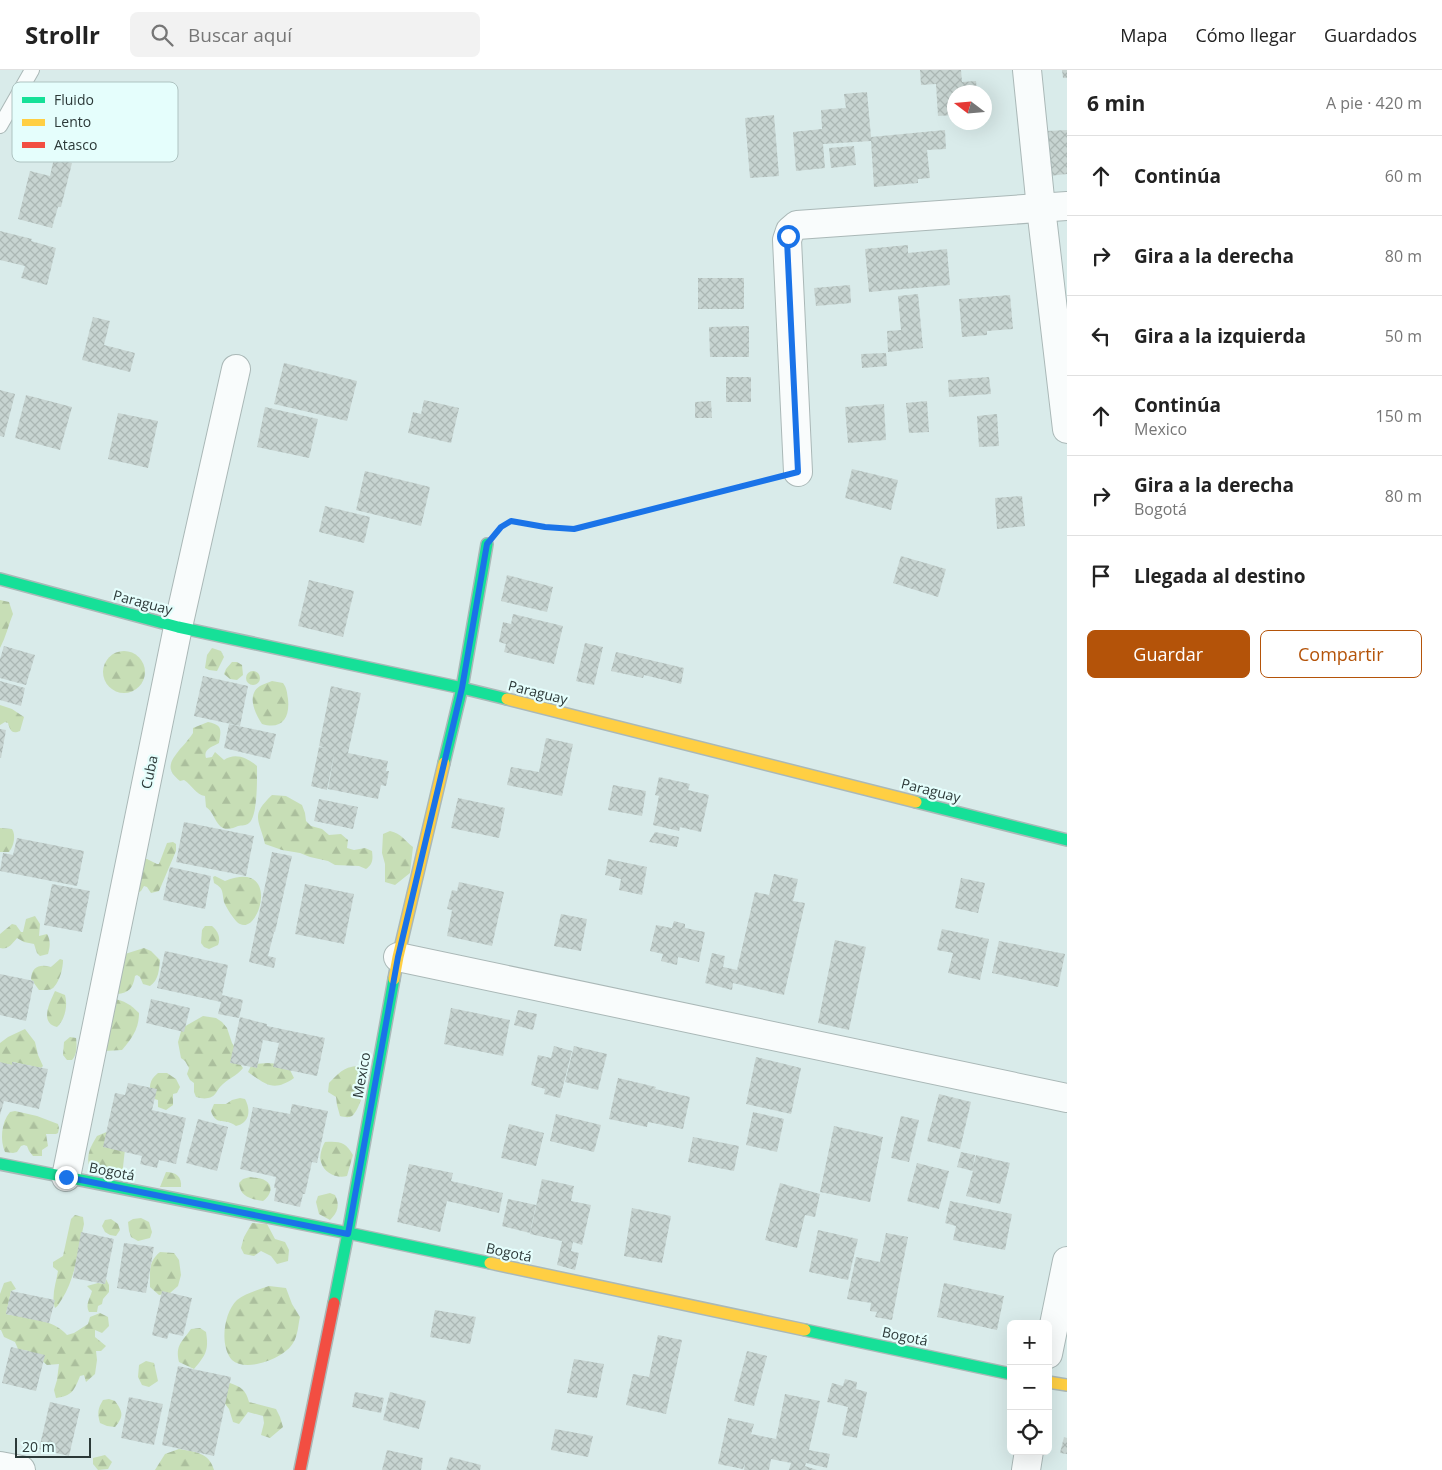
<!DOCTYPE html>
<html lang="es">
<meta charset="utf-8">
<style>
body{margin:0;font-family:"Open Sans",sans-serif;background:#f2f2f2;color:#222}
.controls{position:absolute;right:15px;bottom:15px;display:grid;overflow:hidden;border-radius:8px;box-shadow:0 5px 20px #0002}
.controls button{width:45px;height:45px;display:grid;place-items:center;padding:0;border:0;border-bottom:1px solid #e0e0e0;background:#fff;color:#222;font:25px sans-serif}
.compass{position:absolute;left:947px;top:15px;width:45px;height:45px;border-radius:50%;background:#fff;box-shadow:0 5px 20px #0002;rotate:286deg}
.scale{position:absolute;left:15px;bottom:12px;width:76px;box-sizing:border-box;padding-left:5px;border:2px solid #2c3938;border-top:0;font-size:14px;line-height:18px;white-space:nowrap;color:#2c3938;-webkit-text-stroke:4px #e5fefc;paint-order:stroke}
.stop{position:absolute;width:15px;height:15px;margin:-11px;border:4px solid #1a73e8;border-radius:50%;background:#fff}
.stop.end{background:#1a73e8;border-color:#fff;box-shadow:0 1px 5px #0008}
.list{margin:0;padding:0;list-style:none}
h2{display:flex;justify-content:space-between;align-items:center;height:65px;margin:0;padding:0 20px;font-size:21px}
h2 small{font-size:16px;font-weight:400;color:#767676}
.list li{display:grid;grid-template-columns:32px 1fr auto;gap:15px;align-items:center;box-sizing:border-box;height:80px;padding:0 20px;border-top:1px solid #e0e0e0}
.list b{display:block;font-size:19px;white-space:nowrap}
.list p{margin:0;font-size:16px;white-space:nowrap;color:#767676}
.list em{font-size:16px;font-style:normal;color:#767676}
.actions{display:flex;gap:10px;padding:15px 20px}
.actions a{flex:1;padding:11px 0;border:1px solid #b45309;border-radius:8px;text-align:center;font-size:18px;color:#b45309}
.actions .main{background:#b45309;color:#fff}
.icon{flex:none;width:28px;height:28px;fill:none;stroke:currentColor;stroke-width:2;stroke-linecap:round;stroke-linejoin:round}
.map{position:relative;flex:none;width:1067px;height:1400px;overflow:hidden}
header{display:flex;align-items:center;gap:30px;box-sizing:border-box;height:70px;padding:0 25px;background:#fff;border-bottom:1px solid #e0e0e0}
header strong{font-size:24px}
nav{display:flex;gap:28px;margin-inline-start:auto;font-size:18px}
.search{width:350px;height:45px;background:#f2f2f2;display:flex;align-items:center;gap:12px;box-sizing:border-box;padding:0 18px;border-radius:8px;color:#767676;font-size:19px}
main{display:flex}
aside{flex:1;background:#fff}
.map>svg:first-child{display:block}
</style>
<header>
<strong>Strollr</strong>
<div class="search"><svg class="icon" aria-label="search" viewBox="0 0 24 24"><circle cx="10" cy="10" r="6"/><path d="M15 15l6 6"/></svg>Buscar aquí</div>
<nav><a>Mapa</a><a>Cómo llegar</a><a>Guardados</a></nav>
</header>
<main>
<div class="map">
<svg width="1067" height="1400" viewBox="0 0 1067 1400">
<defs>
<pattern id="forest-firs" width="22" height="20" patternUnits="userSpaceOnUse" patternTransform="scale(1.25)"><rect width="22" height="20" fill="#c7deb6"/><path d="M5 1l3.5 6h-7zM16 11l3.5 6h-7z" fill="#abbf9d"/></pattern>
<pattern id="building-cross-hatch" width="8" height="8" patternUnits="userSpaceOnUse" patternTransform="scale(1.25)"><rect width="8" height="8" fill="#c7d4d1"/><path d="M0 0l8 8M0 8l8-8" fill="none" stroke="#abb7b4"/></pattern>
</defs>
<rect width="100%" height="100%" fill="#d9ebea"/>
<!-- forest -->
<g fill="url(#forest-firs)">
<path d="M0 530 9 532 13 544C8 556 6 567 0 578Z"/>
<polygon points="212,578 221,581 224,587 217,601 209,600 205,598 207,585"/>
<circle cx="124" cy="602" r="21"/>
<polygon points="232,592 237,592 242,595 243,605 237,610 230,609 224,604 226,599"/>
<circle cx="253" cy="608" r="7"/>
<path d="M272 611 283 613C287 618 287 623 288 629 290 648 282 660 262 654 255 643 246 625 260 616 263 614 268 613 272 611Z"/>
<path d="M0 635 12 639 24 647 20 661C11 665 10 659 8 653L5 652 0 655Z"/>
<path d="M208 652C223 655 221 660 219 673 212 677 203 679 206 688L212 687 215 682 224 690C235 682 248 688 257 696 257 707 258 746 249 753 246 756 242 755 238 756 234 758 228 760 223 758 215 754 214 742 206 737L205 726C196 725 192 715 184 710L180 711C165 699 170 692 180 679 184 675 187 671 191 666L193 663V658Z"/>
<path d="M272 725 286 726 302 735 305 743 306 751 311 756 322 759 329 765 341 764 348 770 347 778 354 780 365 778 372 781C373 789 373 794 366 799L359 796 335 795 328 791 310 787 300 783 282 780 265 774C259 749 250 746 272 725Z"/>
<path d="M0 758 12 759C16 765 14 776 9 782H0Z"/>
<path d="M390 761C402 764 404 770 413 777L410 803 395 815 385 812V794L382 783 383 764Z"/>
<polygon points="173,772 176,774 176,781 159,821 151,823 147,817 144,816 141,821 136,824 142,789 147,789 157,794 159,794 167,773"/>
<path d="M215 806 225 811C281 788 260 865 240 854 235 852 226 837 224 832 223 828 223 824 222 821 221 817 217 815 214 813L213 807Z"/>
<path d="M35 846 40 854 39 866 47 864C51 871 50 877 48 884L40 886 37 883 34 874 24 872 17 868C12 874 8 880 0 878V864L12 854 16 855 21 862H23L26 849Z"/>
<path d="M205 856H212C218 861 221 868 218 875L209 879 204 877 201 873 202 860Z"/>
<path d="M144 878 151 881 160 890C159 899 159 910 150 916L143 914 140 907 137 905 135 906C133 918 129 923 117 924L125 884Z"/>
<path d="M60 889 63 890C63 898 60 910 54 917 51 921 44 920 39 920L31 909C32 896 40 894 51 897Z"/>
<path d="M55 921 65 925C68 935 65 950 57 957 39 953 50 932 55 921Z"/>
<path d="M113 929C124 930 131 935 139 943 139 959 132 968 122 980L105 981Z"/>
<path d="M203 946 216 948 222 952 227 958 232 973 236 979 237 990 243 998C237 1006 227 1009 220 1017 216 1022 215 1027 208 1028 204 1029 200 1028 196 1027L194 1022V1013L190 1010 187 1004 189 998 185 991 181 988 178 972 182 958Z"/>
<polygon points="25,959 35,972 38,985 43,996 41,998 13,992 12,995 0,993 0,973 8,967"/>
<path d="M70 967 76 968C77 975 77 985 72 990H67L63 985 64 972Z"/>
<path d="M268 993 278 994 289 998 294 1008C274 1022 266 1015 248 1002L252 994Z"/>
<path d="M357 996 369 1003C366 1013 360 1040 352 1046 349 1048 344 1047 340 1046L337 1035 336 1027 328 1022 329 1013C338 1004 343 997 357 996Z"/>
<path d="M158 1003H167L176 1009 180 1017 177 1023 173 1024V1035L166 1040 158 1037V1030L151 1028C149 1017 149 1010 158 1003Z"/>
<path d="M240 1028 245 1029C251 1040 250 1053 236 1056 225 1047 216 1057 211 1041L214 1034H226L232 1030Z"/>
<path d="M15 1041 37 1046 58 1054 59 1058 58 1063 56 1064H46L48 1076 42 1080V1086H33L29 1081 27 1076 24 1075 21 1076 17 1082 13 1083 5 1082C0 1071 1 1052 10 1042Z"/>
<path d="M109 1061 125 1079 122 1106 90 1098C85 1086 91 1076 97 1066Z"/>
<path d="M325 1072C339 1071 346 1072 353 1085L347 1106C337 1109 324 1103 321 1092 319 1086 322 1077 325 1072Z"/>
<path d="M166 1102C176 1102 182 1107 181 1117H160Z"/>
<path d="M250 1107C255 1108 262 1108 266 1111 275 1117 269 1127 263 1131 251 1129 240 1127 239 1113L243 1109Z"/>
<path d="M330 1123 335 1125C340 1135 338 1142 330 1150L319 1144 316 1132 318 1126Z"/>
<path d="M75 1145 83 1147 84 1154C78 1179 76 1207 62 1229 59 1233 59 1235 55 1238 51 1226 56 1213 58 1201L53 1197V1192L63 1186 71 1149Z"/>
<polygon points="141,1148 149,1152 152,1162 150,1168 138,1171 131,1167 129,1161 128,1152 133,1149"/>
<polygon points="111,1149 118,1154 120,1160 116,1166 110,1165 105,1162 102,1156 105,1150"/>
<polygon points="252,1153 267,1154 275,1169 285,1172 289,1180 288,1191 277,1194 271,1186 261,1181 254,1186 244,1184 241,1178 244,1167"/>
<path d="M160 1182 174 1183 179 1190 181 1205 178 1216 170 1223 159 1225 150 1217C150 1202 148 1192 160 1182Z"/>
<path d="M106 1209 109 1215V1222L103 1229 102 1234 98 1236 97 1242H89C85 1234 90 1229 92 1221L87 1216 98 1213 105 1214Z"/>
<path d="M11 1211 16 1219 11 1221 6 1244C25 1248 54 1249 67 1265L74 1263 88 1254 90 1247 100 1243 108 1247 109 1256 102 1263 95 1260V1267L106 1276 101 1281H96L97 1290 95 1304 86 1312 84 1305 80 1306C74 1321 72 1326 56 1328L54 1320 57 1310 59 1294 47 1295 41 1290 31 1287 29 1281 18 1279 15 1272 4 1267 1 1260H0V1224L4 1213Z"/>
<path d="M269 1216 286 1218 292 1234 300 1247C298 1255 298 1266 293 1273 285 1288 246 1303 232 1290 219 1276 224 1242 237 1230 246 1223 258 1220 269 1216Z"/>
<path d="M200 1258 206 1262C209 1280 206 1285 194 1299L179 1292C175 1275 182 1272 191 1259Z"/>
<polygon points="146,1291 154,1293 158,1311 149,1317 142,1315 138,1307 139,1295"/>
<path d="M230 1313C241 1317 246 1320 249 1332L276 1339 280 1347 283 1357 270 1368 261 1365 264 1353 263 1346 248 1342 239 1354 233 1352 229 1339 220 1327 221 1317Z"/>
<path d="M109 1329 115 1331C123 1342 124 1346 115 1357L107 1356 100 1353C97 1343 98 1338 103 1330Z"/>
<path d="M179 1379C195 1382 209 1382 214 1400H155L165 1384Z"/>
<polygon points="105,1385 112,1392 108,1399 98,1400 93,1394 93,1388"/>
</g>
<!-- building -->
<g fill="url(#building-cross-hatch)">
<polygon points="920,0 961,0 962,12 976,11 977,22 954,22 954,45 938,46 936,14 921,15"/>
<polygon points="1062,0 1067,0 1067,8 1063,8"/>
<polygon points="867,22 871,67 945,60 946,79 927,80 930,108 918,109 918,113 874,117 871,71 823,74 825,98 796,101 793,62 822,59 821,40 846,38 844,24"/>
<polygon points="774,45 779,106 750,108 745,48"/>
<polygon points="1067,60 1067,104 1049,106 1046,61"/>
<polygon points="854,76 856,95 831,98 829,78"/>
<polygon points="54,88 72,93 61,137 58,137 52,158 18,149 30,101 50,106"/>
<polygon points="0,161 32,169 31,171 56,178 47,215 21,208 25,196 0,190"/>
<polygon points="908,175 908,183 947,179 950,215 869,222 865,179"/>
<rect x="698" y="208" width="46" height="31"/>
<polygon points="850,215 851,233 816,236 814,218"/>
<polygon points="918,224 923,278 888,282 887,261 901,260 898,226"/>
<polygon points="1010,225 1013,259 987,261 987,265 962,267 959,229"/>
<polygon points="93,247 110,251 104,275 135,283 130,302 82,290"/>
<polygon points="749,256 749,287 710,287 709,257"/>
<polygon points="886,283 887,296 862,298 861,284"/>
<polygon points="284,293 357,311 347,351 274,334"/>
<rect x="726" y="307" width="25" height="25"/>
<polygon points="989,307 991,324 949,327 948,310"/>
<polygon points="0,320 15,324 4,367 0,366"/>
<polygon points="26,325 72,337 60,380 15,368"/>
<polygon points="424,330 459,338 451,373 408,363 413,342 421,344"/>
<polygon points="711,331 712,348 695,348 695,332"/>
<polygon points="927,331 929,362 909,363 906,333"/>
<polygon points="884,334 886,370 848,373 845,337"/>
<polygon points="265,337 318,349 309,388 257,377"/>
<polygon points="118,343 158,351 148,398 108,389"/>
<polygon points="997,344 999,376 979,377 977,346"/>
<polygon points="852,399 898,410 891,440 845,428"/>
<polygon points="365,401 430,417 421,456 356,440"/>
<polygon points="1022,426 1025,456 997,459 995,428"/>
<polygon points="325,436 370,447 364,473 319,462"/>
<polygon points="901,486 946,499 938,527 893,513"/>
<polygon points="507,505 553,517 547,542 501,531"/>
<polygon points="309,510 354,521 343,567 298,556"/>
<polygon points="513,544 563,556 554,594 504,582 506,574 499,572 503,552 511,554"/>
<polygon points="585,573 603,577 594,615 576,611"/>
<polygon points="4,576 35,585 26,615 0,608 0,589"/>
<polygon points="616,582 684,598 681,614 644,605 643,608 611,601"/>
<polygon points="203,606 248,616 240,656 194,646"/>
<polygon points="0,611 25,618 21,636 0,630"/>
<polygon points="331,616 361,623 348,683 388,691 386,701 389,701 386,716 381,715 378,729 328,719 335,680 327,720 311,716 319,677 325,678 319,676"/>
<polygon points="229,654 276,664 270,689 224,678"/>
<polygon points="0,659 6,660 1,688 0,688"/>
<polygon points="546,668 573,674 562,726 507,715 511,697 539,702"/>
<polygon points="659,707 690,714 688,720 709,725 701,762 680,757 679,761 653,755 659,726 655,725"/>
<polygon points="613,715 646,721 642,746 608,740"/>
<polygon points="458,728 505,738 499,768 451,758"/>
<polygon points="319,729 358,737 353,759 314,751"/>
<polygon points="184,752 254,766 246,806 176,792"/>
<polygon points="655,762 679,767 677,777 649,772"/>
<polygon points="17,768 84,781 77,816 0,801 3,783 13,785"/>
<polygon points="272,782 292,786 275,862 274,862 268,886 276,888 274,898 249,892"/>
<polygon points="608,789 647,797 642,825 619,820 621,809 605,805"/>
<polygon points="170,797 211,806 205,839 163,830"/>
<polygon points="774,804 798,809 793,831 805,833 784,925 733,913 732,920 705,913 712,883 725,886 723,897 737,900 755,822 769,825"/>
<polygon points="961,808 985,813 978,843 955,838"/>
<polygon points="459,812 504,822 492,876 447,866 452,840 447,839 452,820 457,821"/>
<polygon points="52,814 90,821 82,862 44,855"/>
<polygon points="305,814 354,824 344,874 295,864"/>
<polygon points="561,844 587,849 581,881 554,876"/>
<polygon points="674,851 685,854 685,858 705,862 699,892 678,887 677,895 661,891 663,884 650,881 656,855 672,858"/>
<polygon points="942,859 989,869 980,910 948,903 953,883 937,880"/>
<polygon points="835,870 866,877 849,960 818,953"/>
<polygon points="999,871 1065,884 1058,917 992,903"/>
<polygon points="165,881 228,895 222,925 243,930 239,948 218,944 221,932 157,918"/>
<polygon points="0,904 34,911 26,951 0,945"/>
<polygon points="151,929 190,938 184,962 146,953"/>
<polygon points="451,938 510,950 503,986 444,974"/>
<polygon points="518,940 537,944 533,960 514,955"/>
<polygon points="240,947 267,954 267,956 325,968 317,1006 273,997 279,973 263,970 257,998 230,993"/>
<polygon points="554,976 572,981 560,1028 544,1024 545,1019 531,1015 538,985 551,988"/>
<polygon points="574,976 607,984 598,1020 565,1012"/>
<polygon points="756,987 801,998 791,1044 746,1034"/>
<polygon points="0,992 12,995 12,992 48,999 39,1039 4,1031 0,1045"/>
<polygon points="618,1008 656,1017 655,1019 690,1027 683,1059 648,1052 647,1057 609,1049"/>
<polygon points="128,1013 157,1019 152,1040 186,1048 176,1094 159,1090 157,1098 140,1094 142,1086 103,1077 115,1023 125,1025"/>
<polygon points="939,1024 971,1032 960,1079 927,1071"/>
<polygon points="292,1034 328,1041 317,1093 312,1092 305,1124 303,1124 300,1137 274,1131 276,1118 274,1118 276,1107 240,1099 253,1037 290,1044"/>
<polygon points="753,1042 784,1049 777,1082 746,1075"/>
<polygon points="556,1044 601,1055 594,1082 550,1071"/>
<polygon points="901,1046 919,1050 909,1092 891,1088"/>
<polygon points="198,1049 228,1057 217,1101 186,1093"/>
<polygon points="509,1054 544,1063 536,1096 501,1088"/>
<polygon points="834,1056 883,1067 870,1132 820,1122"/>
<polygon points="693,1067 739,1076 734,1101 688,1092"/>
<polygon points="961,1082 975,1085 973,1097 976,1085 1010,1093 1000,1134 966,1126 973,1101 957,1097"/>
<polygon points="917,1093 949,1101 939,1139 907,1131"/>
<polygon points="409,1094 453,1103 451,1111 503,1123 499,1143 447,1131 440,1162 397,1152"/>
<polygon points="542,1109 574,1116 571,1131 591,1135 582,1175 573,1172 571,1181 579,1183 575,1200 557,1195 562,1171 530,1164"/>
<polygon points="780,1113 820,1124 815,1147 805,1145 797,1178 765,1170"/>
<polygon points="508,1129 536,1135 530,1163 502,1156"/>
<polygon points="950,1131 1012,1144 1005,1180 953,1170 956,1156 945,1153"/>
<polygon points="632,1138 671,1146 662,1193 624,1186"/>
<polygon points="818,1160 858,1169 848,1210 809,1202"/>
<polygon points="81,1162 114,1169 105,1214 73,1208"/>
<polygon points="886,1163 908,1167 892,1250 875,1247 877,1242 870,1241 871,1233 847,1229 856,1187 880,1192"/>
<polygon points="124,1173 154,1177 146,1223 117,1218"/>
<polygon points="944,1213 1004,1226 997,1260 937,1247"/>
<polygon points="11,1221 55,1230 49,1253 6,1244"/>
<polygon points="162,1221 192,1228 183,1266 169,1263 167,1269 152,1265"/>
<polygon points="435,1240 476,1247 470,1274 430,1267"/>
<polygon points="658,1265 682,1270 666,1344 626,1335 633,1304 649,1307"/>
<polygon points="11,1277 45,1285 36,1321 2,1313"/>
<polygon points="747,1281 767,1286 754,1336 734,1331"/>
<polygon points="574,1289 604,1294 597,1328 567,1323"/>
<polygon points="178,1296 231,1307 214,1386 162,1375"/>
<polygon points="845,1309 857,1312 856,1319 867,1322 857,1368 842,1365 848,1337 827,1332 832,1313 843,1316"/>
<polygon points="355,1322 384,1328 381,1343 352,1337"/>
<polygon points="390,1322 426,1331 419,1359 383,1350"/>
<polygon points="785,1324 820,1331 809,1380 830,1384 827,1398 806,1393 805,1396 817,1400 789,1400 791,1393 771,1389 769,1400 744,1400 745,1393 743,1399 718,1394 728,1348 754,1354 751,1364 776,1369"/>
<polygon points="129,1327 163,1334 154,1375 121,1368"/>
<polygon points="50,1332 80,1339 69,1386 39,1379"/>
<polygon points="555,1359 593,1366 588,1387 551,1380"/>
<polygon points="1064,1367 1067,1368 1067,1384 1060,1383"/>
<polygon points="387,1380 423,1388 421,1400 382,1400"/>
<polygon points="450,1387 481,1395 480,1400 446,1400"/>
</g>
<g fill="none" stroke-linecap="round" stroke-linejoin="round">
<!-- lane casing -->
<g stroke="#aab8b7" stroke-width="16">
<polyline id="lane" points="0,56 32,0"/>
</g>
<!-- street casing -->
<g stroke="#aab8b7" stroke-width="30">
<g id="street">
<polyline points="1027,0 1041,138 1067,359"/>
<polyline points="798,402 787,170 790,161 797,155 1067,136"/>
<polyline points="398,887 1067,1028"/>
<polyline points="66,1107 178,557 236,299"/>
<polyline points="1048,1284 1067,1191"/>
<polyline points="0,1396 21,1400"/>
<polyline points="1026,1400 1029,1381"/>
</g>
</g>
<!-- fast casing -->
<g stroke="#aab8b7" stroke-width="14">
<g id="fast">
<polyline points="0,509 178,557 462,618 507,629"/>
<polyline points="444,693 462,618 487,474"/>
<polyline points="916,732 1067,770"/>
<polyline points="0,1094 348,1163 490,1193"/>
<polyline points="334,1233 348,1163 394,909"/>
<polyline points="805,1260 1011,1304"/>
</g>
</g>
<!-- slow casing -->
<g stroke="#aab8b7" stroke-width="14">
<g id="slow">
<polyline points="507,629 916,732"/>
<polyline points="394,909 398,887 444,693"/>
<polyline points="490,1193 805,1260"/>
<polyline points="1048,1312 1067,1315"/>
</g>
</g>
<!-- jam casing -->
<g stroke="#aab8b7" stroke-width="14">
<polyline id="jam" points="300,1400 334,1233"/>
</g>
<!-- path -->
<polyline stroke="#c4cbcb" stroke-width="3" stroke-dasharray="4 2.5" stroke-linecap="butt" points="504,455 511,451 545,457 573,459 773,409"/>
<!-- lane -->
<use href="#lane" stroke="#f9fcfc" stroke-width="14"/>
<!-- street -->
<use href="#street" stroke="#f9fcfc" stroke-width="28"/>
<!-- fast -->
<use href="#fast" stroke="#16e098" stroke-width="11"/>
<!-- slow -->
<use href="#slow" stroke="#ffcf43" stroke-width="11"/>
<!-- jam -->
<use href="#jam" stroke="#f24e42" stroke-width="11"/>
</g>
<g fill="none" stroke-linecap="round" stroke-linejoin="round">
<!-- route -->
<polyline stroke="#1a73e8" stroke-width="6" points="66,1107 348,1164 398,887 462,618 487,474 501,457 511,451 545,457 574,459 798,402 787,170 788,166"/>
</g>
<g text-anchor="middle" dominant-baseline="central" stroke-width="4.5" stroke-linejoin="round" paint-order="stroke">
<!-- street labels -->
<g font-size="14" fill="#2c3938" stroke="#e5fefc">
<text transform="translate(143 532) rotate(15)">Paraguay</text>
<text transform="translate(538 622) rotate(14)">Paraguay</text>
<text transform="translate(149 702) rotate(-78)">Cuba</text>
<text transform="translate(931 720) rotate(14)">Paraguay</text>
<text transform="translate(361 1005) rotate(-80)">Mexico</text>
<text transform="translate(112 1101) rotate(11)">Bogotá</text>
<text transform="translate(509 1182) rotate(12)">Bogotá</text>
<text transform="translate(905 1266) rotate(12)">Bogotá</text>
</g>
</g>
<!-- legend -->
<rect x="12" y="12" width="166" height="80" rx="8" fill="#e5fefc" stroke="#aec3c1" stroke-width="1"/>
<rect x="22" y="27" width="23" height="6" fill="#16e098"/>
<rect x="22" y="49" width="23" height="7" fill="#ffcf43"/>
<rect x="22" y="72" width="23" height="6" fill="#f24e42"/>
<g font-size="14" fill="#2c3938">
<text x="54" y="35">Fluido</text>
<text x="54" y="57">Lento</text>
<text x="54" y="80">Atasco</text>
</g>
</svg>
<div class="controls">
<button>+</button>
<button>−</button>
<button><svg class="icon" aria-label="locate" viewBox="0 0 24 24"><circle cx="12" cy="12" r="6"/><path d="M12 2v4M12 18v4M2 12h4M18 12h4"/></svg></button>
</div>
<svg class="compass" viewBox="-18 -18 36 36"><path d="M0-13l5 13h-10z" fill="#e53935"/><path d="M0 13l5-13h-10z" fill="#767676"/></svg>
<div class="scale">20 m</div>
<div class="stop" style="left:788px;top:166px"></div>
<div class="stop end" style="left:66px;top:1107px"></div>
</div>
<aside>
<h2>6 min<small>A pie · 420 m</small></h2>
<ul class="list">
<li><svg class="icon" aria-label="ahead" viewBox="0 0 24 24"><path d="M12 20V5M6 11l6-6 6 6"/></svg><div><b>Continúa</b></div><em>60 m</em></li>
<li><svg class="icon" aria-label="right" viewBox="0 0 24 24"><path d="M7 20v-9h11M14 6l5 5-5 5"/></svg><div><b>Gira a la derecha</b></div><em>80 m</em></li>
<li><svg class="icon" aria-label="left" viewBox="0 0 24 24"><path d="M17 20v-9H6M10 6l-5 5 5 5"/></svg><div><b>Gira a la izquierda</b></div><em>50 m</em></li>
<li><svg class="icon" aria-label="ahead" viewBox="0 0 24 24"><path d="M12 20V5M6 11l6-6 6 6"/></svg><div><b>Continúa</b><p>Mexico</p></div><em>150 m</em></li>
<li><svg class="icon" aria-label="right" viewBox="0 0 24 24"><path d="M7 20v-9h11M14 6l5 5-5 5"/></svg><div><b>Gira a la derecha</b><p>Bogotá</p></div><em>80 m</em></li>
<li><svg class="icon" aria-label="arrive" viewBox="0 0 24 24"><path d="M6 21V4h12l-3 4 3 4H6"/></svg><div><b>Llegada al destino</b></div></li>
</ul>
<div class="actions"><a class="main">Guardar</a><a>Compartir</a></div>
</aside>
</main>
